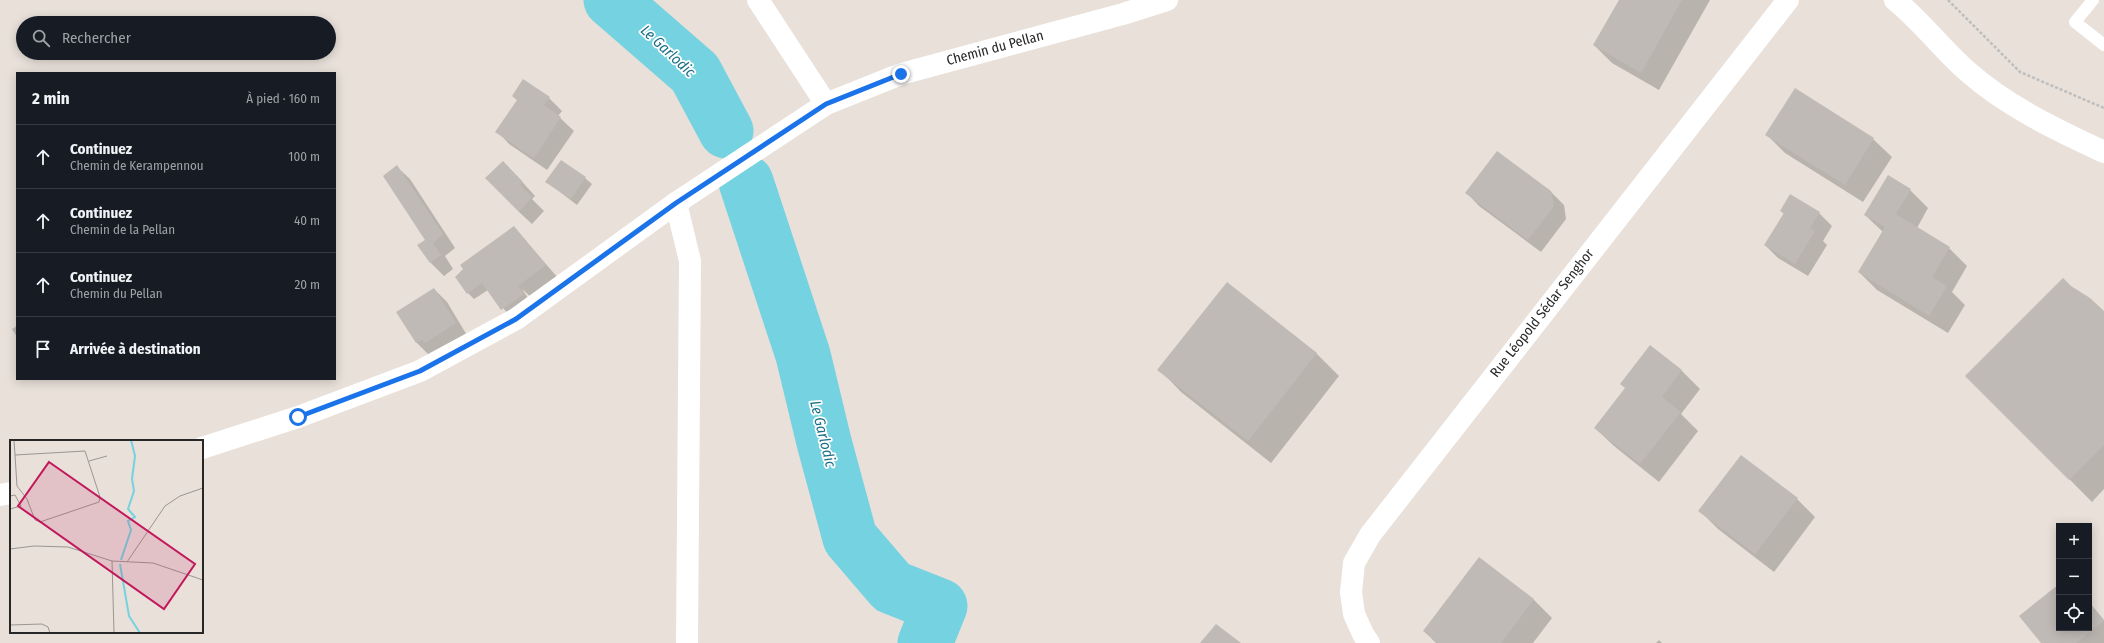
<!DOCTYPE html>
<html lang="fr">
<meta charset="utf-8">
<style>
body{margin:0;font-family:"Fira Sans Condensed",sans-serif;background:#242831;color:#f1f3f6}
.controls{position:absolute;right:12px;bottom:12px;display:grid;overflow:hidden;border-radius:0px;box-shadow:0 2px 10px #0003}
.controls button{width:36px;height:36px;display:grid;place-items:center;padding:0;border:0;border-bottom:1px solid #363941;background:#171b24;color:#f1f3f6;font:20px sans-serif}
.stop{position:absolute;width:12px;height:12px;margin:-9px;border:3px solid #1a73e8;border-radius:50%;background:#fff}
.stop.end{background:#1a73e8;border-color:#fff;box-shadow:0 1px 4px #0008}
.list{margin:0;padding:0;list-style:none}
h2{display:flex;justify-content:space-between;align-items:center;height:52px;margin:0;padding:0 16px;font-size:17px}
h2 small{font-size:13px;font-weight:400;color:#9ea1a6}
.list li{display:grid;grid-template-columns:26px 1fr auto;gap:12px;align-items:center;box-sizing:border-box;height:64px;padding:0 16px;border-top:1px solid #363941}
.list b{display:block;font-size:15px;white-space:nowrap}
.list p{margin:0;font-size:13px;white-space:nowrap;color:#9ea1a6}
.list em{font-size:13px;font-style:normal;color:#9ea1a6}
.icon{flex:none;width:22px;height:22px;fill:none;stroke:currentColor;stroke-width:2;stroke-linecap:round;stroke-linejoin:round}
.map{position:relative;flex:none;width:2104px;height:643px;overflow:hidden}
.search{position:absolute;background:#171b24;box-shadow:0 2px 10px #0003;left:16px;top:16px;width:320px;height:44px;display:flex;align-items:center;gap:10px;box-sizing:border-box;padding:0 14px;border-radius:22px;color:#9ea1a6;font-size:15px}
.panel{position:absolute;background:#171b24;box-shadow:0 2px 10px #0003;left:16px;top:72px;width:320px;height:308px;border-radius:0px}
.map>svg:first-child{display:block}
</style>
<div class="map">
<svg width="2104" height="643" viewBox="0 0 2104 643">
<rect width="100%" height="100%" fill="#e8e0d9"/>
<!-- shadow -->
<g fill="#0003">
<polygon points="1620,0 1710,0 1659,90 1612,63 1594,45"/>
<polygon points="513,96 549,98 562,111 558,116 574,131 547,170 509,144 497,131 518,101"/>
<polygon points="1767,135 1873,139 1892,157 1863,202 1785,153"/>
<polygon points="397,167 410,179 455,248 445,256 453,269 444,276 431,263 419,246 426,240"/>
<polygon points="516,175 535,196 532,199 544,211 532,224 519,212"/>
<polygon points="585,178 592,184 577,205 547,182"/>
<polygon points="1910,190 1928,208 1917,228 1949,248 1967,266 1952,292 1965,305 1948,333 1877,290 1859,272 1883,232 1865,215"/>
<polygon points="1551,192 1564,205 1566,219 1541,252 1479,206 1467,193"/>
<polygon points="1781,211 1819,213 1832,226 1823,241 1827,245 1808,276 1778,258 1765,245 1784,214"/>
<polygon points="514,227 558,278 532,298 522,289 530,301 509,315 488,290 474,299 468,293"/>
<polygon points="1227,284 1317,354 1339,376 1271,463 1181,392 1159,369"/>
<polygon points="2072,288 2104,312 2104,489 2092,502 1967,376"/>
<polygon points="434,289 447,302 468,337 429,355 416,342"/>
<polygon points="1650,347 1682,371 1700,389 1681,414 1698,431 1659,482 1614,446 1595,428 1626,388"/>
<polygon points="1741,457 1797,499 1815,517 1774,572 1718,529 1700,511"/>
<polygon points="1479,559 1534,600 1552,618 1533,643 1436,643 1424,631"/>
<polygon points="2059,586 2059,628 2089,628 2089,602 2104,620 2104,643 2042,643"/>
<polygon points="1659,640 1662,643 1656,643"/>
</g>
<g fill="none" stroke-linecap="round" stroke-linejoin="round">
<!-- river -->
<g stroke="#75d2e1" stroke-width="55">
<polyline points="611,0 695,73 726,131"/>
<polyline points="746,182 803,355 824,442 850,538 892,587 940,606 925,643"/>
</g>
</g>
<!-- building -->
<g fill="#c0bab6">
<polygon points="1619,0 1682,0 1641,73 1593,45"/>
<polygon points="523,79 550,97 544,105 561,117 534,158 495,132 517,100 512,96"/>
<polygon points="1795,88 1874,138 1845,185 1765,135"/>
<polygon points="1497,151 1551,191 1554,206 1528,240 1465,193"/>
<polygon points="561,160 586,177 571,199 545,182"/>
<polygon points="503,161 523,182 520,185 532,197 519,212 485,178"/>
<polygon points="397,165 443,234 433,243 441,255 430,263 417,245 425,240 383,176"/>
<polygon points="1888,175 1911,189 1896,214 1950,247 1932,277 1947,286 1929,316 1858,272 1885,227 1864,215"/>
<polygon points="1790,194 1820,212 1810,228 1815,231 1795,264 1764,245 1784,213 1780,211"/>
<polygon points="514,226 546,265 518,286 524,294 501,310 482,283 467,294 455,277 463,269 460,265"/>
<polygon points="2063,278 2071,286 2090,298 2104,311 2104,445 2069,480 1965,376"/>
<polygon points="1227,282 1317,353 1248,441 1157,370"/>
<polygon points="434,288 456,323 425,343 422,340 416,343 396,312"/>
<polygon points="17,326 17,337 12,329"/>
<polygon points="1650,345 1682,370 1662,397 1681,412 1640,464 1594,428 1625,388 1620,384"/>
<polygon points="1741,455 1798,498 1755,554 1698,511"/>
<polygon points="1479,557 1534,599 1501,643 1438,643 1423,631"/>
<polygon points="2059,584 2059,628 2089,628 2089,603 2104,621 2076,643 2041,643 2019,616"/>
<polygon points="1216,624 1241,643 1200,643"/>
</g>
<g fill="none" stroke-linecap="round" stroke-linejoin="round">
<!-- path -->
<polyline stroke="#bebebe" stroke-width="2.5" stroke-dasharray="3 2" stroke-linecap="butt" points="1948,0 2020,72 2104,108"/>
<!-- lane -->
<polyline stroke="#fff" stroke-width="12" points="2093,0 2075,22 2104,45"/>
<!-- street -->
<g stroke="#fff" stroke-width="22">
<polyline points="758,0 826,104"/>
<path d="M1895 0C1921 21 1942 49 1967 71 2006 106 2057 130 2104 152"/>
<polyline points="676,203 690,261 687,643"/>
<polyline points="202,448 298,417 420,371 516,319 676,203 826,104 901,74 1123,14 1167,0"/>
<polyline points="0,495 11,493"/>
<polyline points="1369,643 1363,634 1354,614 1351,592 1354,563 1370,535 1788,0"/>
</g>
</g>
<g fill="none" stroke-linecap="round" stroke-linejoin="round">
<!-- route -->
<polyline stroke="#1a73e8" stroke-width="5" points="298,417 420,371 516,319 676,203 826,104 901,74"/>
</g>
<g text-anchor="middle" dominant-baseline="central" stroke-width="3.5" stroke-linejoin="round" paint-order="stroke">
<!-- street labels -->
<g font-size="14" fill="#272727" stroke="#fff">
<text transform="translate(995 48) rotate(-15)">Chemin du Pellan</text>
<text transform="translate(1542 313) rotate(-52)">Rue Léopold Sédar Senghor</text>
</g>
<!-- water labels -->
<g font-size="15" font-style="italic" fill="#1a6f87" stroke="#fff">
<text transform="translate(668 51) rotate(43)">Le Garlodic</text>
<text transform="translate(823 434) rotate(76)">Le Garlodic</text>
</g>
</g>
<!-- overview -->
<g transform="translate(10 440)">
<rect width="193" height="193" fill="#e8e0d9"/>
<path fill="none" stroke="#75d2e1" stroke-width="2" d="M111 120 121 90 118 81 125 77 118 69 124 51 122 39 125 16 121 0M110 124 119 176 130 193"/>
<path fill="none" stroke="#9b9692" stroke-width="1" d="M4 0 5 15 7 46 17 59 25 80 30 82 89 62 90 57 75 11 5 15M79 21 97 16M0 56 5 55 11 66 0 69M0 109 24 106 58 107 102 121 143 123 193 140M102 121 104 193M117 122 155 66 170 56 193 48M0 185 32 184 38 187 40 193"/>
<path fill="#c2185b" fill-opacity="0.15" stroke="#c2185b" stroke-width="2" d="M39 22 185 124 154 169 8 66Z"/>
<rect width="193" height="193" fill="none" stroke="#272727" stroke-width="2"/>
</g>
</svg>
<div class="controls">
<button>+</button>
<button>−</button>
<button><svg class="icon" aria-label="locate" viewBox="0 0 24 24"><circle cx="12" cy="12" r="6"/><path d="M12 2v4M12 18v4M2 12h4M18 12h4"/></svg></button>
</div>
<div class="stop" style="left:298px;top:417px"></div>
<div class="stop end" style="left:901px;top:74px"></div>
<div class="search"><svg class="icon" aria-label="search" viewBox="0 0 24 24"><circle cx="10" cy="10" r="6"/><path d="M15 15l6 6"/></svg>Rechercher</div>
<section class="panel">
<h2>2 min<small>À pied · 160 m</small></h2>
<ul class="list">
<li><svg class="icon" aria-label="ahead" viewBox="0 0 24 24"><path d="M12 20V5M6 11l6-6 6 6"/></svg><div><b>Continuez</b><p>Chemin de Kerampennou</p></div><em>100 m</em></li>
<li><svg class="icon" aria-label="ahead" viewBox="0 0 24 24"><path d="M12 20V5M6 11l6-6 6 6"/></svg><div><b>Continuez</b><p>Chemin de la Pellan</p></div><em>40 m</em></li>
<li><svg class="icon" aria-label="ahead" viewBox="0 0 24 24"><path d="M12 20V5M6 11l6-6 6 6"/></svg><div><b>Continuez</b><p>Chemin du Pellan</p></div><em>20 m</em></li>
<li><svg class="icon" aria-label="arrive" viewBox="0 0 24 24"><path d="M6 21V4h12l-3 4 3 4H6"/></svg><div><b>Arrivée à destination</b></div></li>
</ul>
</section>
</div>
